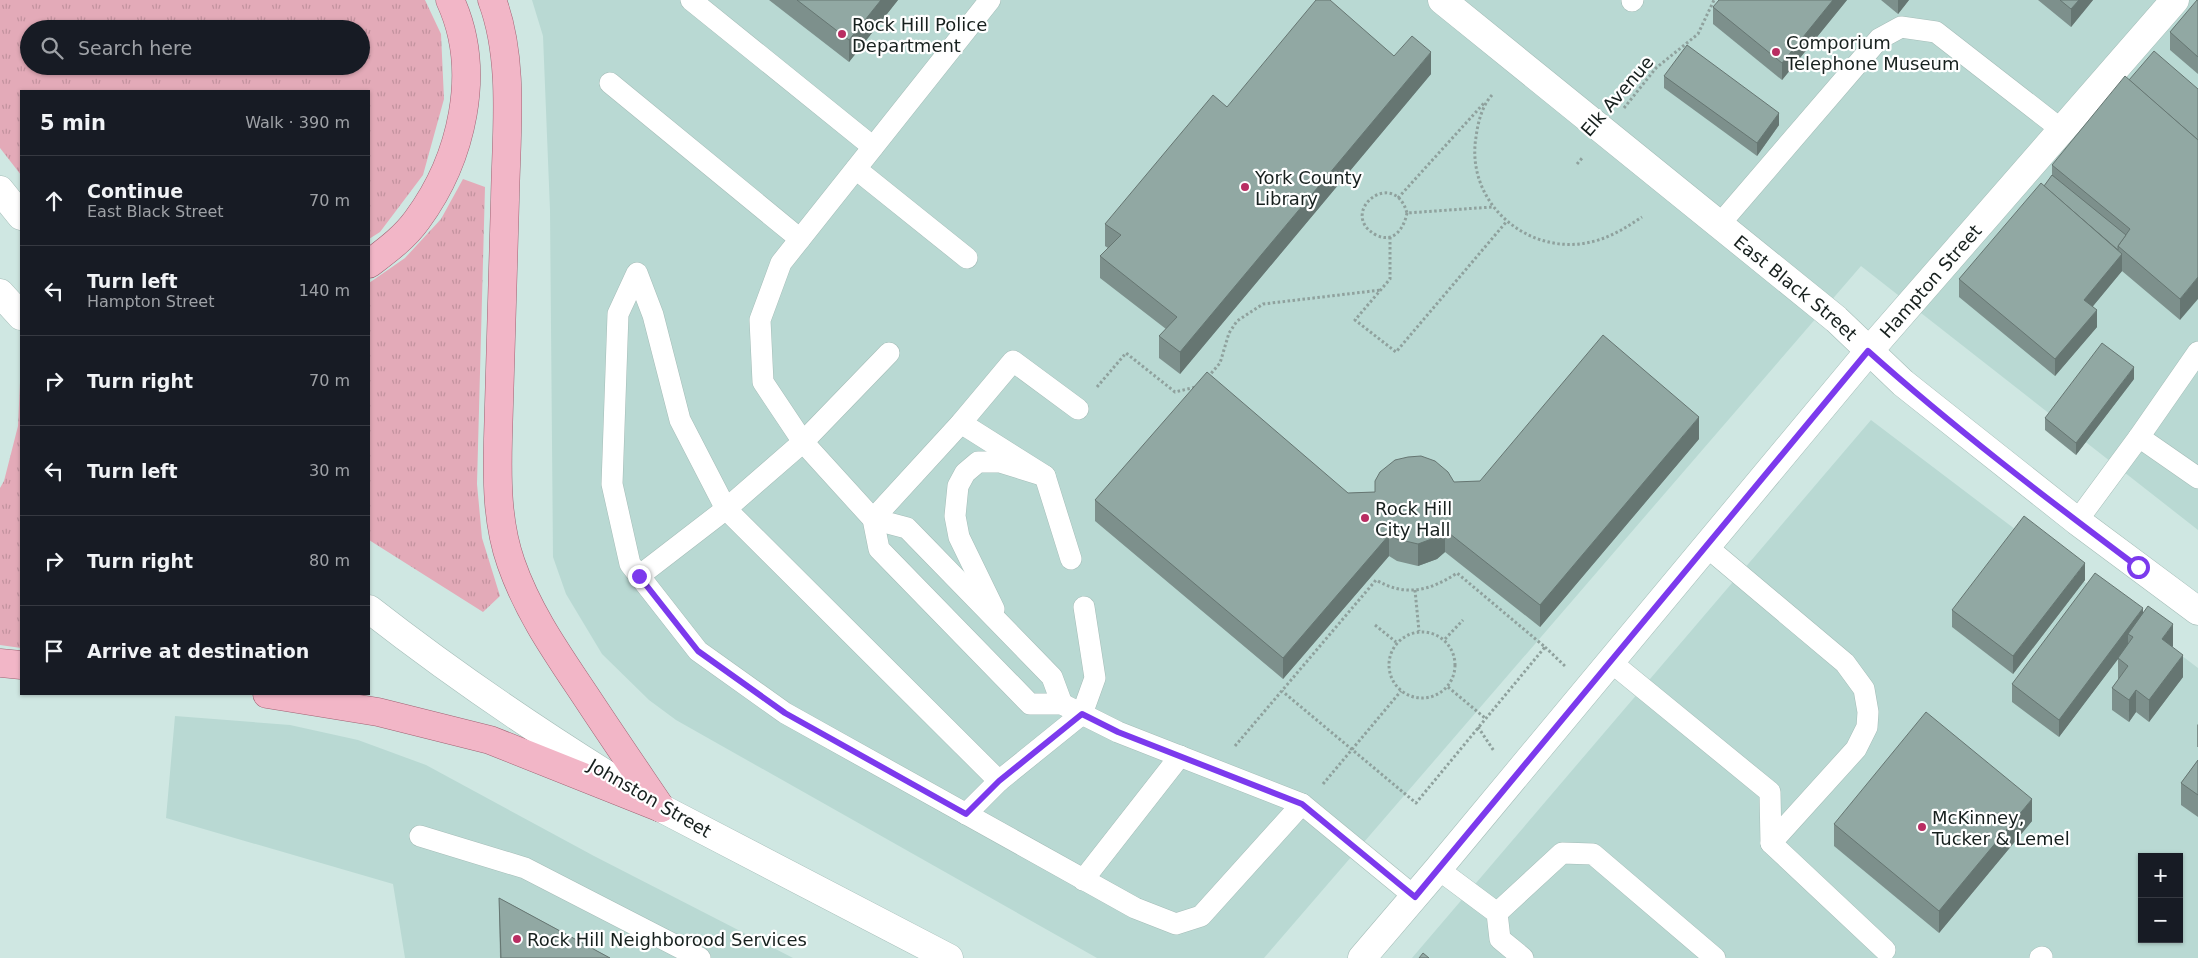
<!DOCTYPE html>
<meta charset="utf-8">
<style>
body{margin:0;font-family:"DejaVu Sans",sans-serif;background:#242831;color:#f1f3f6}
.controls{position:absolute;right:15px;bottom:15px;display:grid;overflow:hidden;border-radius:0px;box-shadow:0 1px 4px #0004}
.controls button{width:45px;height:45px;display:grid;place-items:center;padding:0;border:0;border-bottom:1px solid #363941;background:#171b24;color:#f1f3f6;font:25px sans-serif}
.stop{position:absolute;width:15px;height:15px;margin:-11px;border:4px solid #7c3aed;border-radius:50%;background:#fff}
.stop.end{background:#7c3aed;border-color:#fff;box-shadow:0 1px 5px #0008}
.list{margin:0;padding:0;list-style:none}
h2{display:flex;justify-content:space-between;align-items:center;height:65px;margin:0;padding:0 20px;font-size:21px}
h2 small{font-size:16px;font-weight:400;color:#9ea1a6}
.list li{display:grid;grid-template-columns:32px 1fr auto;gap:15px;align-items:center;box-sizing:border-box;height:90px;padding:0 20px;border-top:1px solid #363941}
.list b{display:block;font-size:19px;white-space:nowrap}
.list p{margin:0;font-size:16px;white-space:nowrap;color:#9ea1a6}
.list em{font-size:16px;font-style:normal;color:#9ea1a6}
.icon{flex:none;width:28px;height:28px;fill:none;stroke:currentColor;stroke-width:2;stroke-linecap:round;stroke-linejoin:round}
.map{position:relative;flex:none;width:2198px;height:958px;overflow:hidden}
.search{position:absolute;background:#171b24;box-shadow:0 1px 4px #0004;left:20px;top:20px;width:350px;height:55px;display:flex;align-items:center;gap:12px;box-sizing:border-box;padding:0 18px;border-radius:28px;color:#9ea1a6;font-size:19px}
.panel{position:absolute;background:#171b24;box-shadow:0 1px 4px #0004;left:20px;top:90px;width:350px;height:605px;border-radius:0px}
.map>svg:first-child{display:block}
</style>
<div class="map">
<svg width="2198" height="958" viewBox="0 0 2198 958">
<defs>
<pattern id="grass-tufts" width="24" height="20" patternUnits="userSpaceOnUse" patternTransform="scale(1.25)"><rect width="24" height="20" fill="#e3aab8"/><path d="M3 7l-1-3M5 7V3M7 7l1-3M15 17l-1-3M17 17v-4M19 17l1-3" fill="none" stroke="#c2929e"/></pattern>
</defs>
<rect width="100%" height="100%" fill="#cfe7e2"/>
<!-- built -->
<g fill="#b9d9d3" fill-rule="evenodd">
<polygon points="532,0 2198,0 2198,530 1861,266 1264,958 1097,958 676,720 649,700 602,654 566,594 553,557 550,210 543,36"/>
<path d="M1871 420 2198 668V958H1412ZM2142 857H2179V939H2142Z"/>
<polygon points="175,716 290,725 358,740 426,765 594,856 793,958 405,958 393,884 166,818"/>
</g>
<!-- grass -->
<g fill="url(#grass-tufts)" fill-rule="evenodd">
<path d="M0 0H425L441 34 444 99 423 175 380 232 369 239V91H21V175L0 148ZM29 29H361V66H29Z"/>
<polygon points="463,179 485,187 477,484 482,538 500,596 483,612 369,540 369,283 405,258 441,219"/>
<polygon points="20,382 21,382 21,648 0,645 0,488 4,481 18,426"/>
</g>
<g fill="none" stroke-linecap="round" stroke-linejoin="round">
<!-- service casing -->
<g stroke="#a5bdb8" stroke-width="22">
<g id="service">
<polyline points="691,0 873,147"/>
<polyline points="990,0 781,263 760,320 763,382 803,442 873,519 879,549 1030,704 1062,704 1118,732 1302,804 1415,897"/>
<polyline points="1632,1 1633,0"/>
<polyline points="610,83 800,239"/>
<polyline points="856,169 967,258"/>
<polyline points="1719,225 1879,39 1901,27 1936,32 2062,130"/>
<polyline points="961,423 1045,476 1071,559"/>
<polyline points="2139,437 2198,352"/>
<polyline points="873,519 961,423 1013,361 1078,409"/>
<polyline points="873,519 907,528 1052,677 1062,704"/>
<polyline points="2077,521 2139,437 2198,478"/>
<polyline points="1707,547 1845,663 1864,689 1868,712 1867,727 1856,749 1771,843"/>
<polyline points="639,576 726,509 803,442 889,353"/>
<polyline points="1084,607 1095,678 1082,714 999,781 726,509 680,420 653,315 637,273 618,314 612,484 630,564 698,651 785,713 1135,908 1176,924 1201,916 1302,804"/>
<polyline points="994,609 959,537 955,516 958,486 965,473 978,462 1000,462 1045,476"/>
<polyline points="1611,662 1770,792 1771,843 1885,950"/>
<polyline points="966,814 999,781"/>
<polyline points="420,836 525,868 700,958"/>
<polyline points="1438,869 1497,913 1500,939 1523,958"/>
<polyline points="1083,880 1180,756"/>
<polyline points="1497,913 1562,853 1593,854 1715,958"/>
<polyline points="2040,958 2042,957"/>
</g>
</g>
<!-- minor casing -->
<g stroke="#a5bdb8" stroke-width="29">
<g id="minor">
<path id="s1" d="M1362 958 1438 869 1869 351 2175 0"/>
</g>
</g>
<!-- tertiary casing -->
<g stroke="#a5bdb8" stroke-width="29">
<g id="tertiary">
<polyline points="0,190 21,216"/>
<polyline points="0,293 21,316"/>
<path d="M369 609C451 673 536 731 625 786"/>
</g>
</g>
<!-- secondary casing -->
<g stroke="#a5bdb8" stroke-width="29">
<g id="secondary">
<path id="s2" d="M1442 0 1836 319 1903 383 2077 521 2198 611"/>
<polyline points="661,808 949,958"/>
</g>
</g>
<!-- primary casing -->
<g stroke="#a06273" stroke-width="29">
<g id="primary">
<path d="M492 0C515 61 506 135 505 200 502 279 500 359 498 439 497 481 497 523 511 563 528 612 557 653 585 695 610 733 636 771 661 808"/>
<path d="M369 264C386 251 404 238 417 220 462 159 483 71 450 0"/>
<polyline points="0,663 21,665"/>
<polyline points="267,694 378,712 490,740 661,808"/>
</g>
</g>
<!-- path -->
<g stroke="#8fa19d" stroke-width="3" stroke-dasharray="2.5 2.5" stroke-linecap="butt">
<path d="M1492 95C1482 106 1478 122 1476 137 1465 204 1530 259 1595 241 1613 236 1627 227 1642 217"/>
<polyline points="1624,108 1656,68 1698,34 1714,0"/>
<polyline points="1577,164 1583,157"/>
<polyline points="1398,198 1485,102"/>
<path d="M1407 213C1404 228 1394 244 1376 235 1336 213 1394 166 1407 213L1492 207"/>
<polyline points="1390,237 1390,279 1355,320 1396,352 1507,221"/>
<polyline points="1208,377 1220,363 1229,333 1237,321 1263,304 1381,290"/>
<polyline points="1097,387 1126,353 1175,392 1196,387"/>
<polyline points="1415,590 1419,631"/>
<polyline points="1375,625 1396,642"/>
<circle cx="1422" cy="665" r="33"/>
<polyline points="1445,639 1463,620"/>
<polyline points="1545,647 1566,667"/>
<polyline points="1448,687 1485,718"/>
<polyline points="1478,727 1494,751"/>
<path d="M1235 746 1376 580C1405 597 1430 591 1457 573L1545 647 1416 803 1282 691"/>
<polyline points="1323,784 1401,691"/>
</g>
<!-- service -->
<use href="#service" stroke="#fff" stroke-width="21"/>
<!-- minor -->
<use href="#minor" stroke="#fff" stroke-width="28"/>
<!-- tertiary -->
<use href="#tertiary" stroke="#fff" stroke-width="28"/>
<!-- secondary -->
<use href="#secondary" stroke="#fff" stroke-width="28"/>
<!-- primary -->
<use href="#primary" stroke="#f2b6c7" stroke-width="28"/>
</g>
<!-- wall -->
<g fill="#7d908c">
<polygon points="769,0 898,0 849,62"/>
<polygon points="1847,0 1782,80 1713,24 1713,7"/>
<polygon points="1881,0 1909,0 1898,14"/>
<polygon points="2038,0 2093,0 2071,27"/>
<polygon points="2198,0 2198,74 2170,50 2170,32"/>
<polygon points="1394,56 1431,74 1180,374 1159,358 1159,336 1166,329 1100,278 1100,256 1108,248 1105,246 1105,224 1227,107"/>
<polygon points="1664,76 1779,125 1757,156 1664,88"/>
<polygon points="2129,80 2198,89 2180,320 2122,271 2093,306 2097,327 2055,376 1959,297 1959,279 2044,186 2052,175 2052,165"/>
<polygon points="2134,379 2076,455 2045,430 2045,418"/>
<polygon points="1699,439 1540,627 1445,552 1437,559 1418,566 1397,561 1389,556 1283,679 1095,521 1095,500 1348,493 1375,492 1480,481"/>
<polygon points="2085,580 2013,674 1952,627 1952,610"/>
<polygon points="2143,613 2173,646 2172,647 2183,677 2149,722 2136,712 2129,722 2112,710 2112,688 2118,680 2118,659 2059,737 2012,702 2012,684"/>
<polygon points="2198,724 2198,747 2197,747 2197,725"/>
<polygon points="2198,760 2198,817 2181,805 2181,783"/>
<polygon points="2032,821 1939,933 1834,846 1834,824"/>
<polygon points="499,898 610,958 500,958"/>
</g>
<!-- shaded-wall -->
<g fill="#667672">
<polygon points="881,0 898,0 849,62 849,40"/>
<polygon points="1833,0 1847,0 1782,80 1782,63"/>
<polygon points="1898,0 1909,0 1898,14"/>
<polygon points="2079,0 2093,0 2071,27 2071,9"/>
<polygon points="1431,52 1431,74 1180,374 1180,352"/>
<polygon points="1779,113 1779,125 1757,156 1757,143"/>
<polygon points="2122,254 2122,271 2084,317 2084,300"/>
<polygon points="2198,277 2198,299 2180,320 2180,299"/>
<polygon points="2097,310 2097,327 2055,376 2055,359"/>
<polygon points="2134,367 2134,379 2076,455 2076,443"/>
<polygon points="1699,417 1699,439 1540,627 1540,605"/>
<polygon points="1445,530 1445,552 1437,559 1418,566 1418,544"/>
<polygon points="1389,535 1389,556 1283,679 1283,658"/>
<polygon points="2085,563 2085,580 2013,674 2013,656"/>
<polygon points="2143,608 2143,625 2133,637 2128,634 2128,646 2118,658 2118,659 2059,737 2059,720"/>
<polygon points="2173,624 2173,646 2162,661 2162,639"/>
<polygon points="2183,655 2183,677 2149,722 2149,700"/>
<polygon points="2136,690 2136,712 2129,722 2129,700"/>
<polygon points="2032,799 2032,821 1939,933 1939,911"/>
</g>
<!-- building -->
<g fill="#91a8a3" stroke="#667672">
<polygon points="797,0 881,0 849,40"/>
<polygon points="1316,0 1330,0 1394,56 1412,36 1431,52 1180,352 1159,336 1177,317 1100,256 1121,235 1105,224 1213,95 1227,107"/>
<polygon points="1719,0 1833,0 1782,63 1713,7"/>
<polygon points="2060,0 2079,0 2071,9"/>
<polygon points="2197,0 2198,0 2198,57 2170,32"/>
<polygon points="1687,45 1779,113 1757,143 1664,76"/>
<polygon points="2154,51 2198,89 2198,140 2129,80"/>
<polygon points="2125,76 2198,140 2198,277 2180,299 2118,246 2130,229 2052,165"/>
<polygon points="2052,175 2126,235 2118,246 2118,250 2044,186"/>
<polygon points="2041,183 2122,254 2084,300 2097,310 2055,359 1959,279"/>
<polygon points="1603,335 1699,417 1540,605 1445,530 1437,537 1418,544 1397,539 1389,535 1283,658 1095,500 1207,372 1348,493 1375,492 1375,481 1380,472 1395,460 1408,457 1421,456 1435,461 1448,472 1454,482 1480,481"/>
<polygon points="2102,343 2134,367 2076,443 2045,418"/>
<polygon points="2024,516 2085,563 2013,656 1952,610"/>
<polygon points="2095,573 2143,608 2059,720 2012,684"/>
<polygon points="2148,606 2173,624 2162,639 2183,655 2149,700 2136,690 2129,700 2112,688 2128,666 2118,658 2133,637 2128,634"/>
<polygon points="1926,712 2032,799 1939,911 1834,824"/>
<polygon points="2198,760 2198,795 2181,783"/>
<polygon points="499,898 610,958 501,958"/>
<polygon points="1423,953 1429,958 1419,958"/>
</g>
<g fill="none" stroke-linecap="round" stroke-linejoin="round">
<!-- route -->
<path stroke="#7c3aed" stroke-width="6" d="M639 576 698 651 785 713 966 814 999 781 1082 714 1118 732 1302 804 1415 897 1868 351C1954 428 2046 498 2138 567"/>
</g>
<!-- markers -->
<g fill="#b92d62" stroke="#fff" stroke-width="2">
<circle cx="842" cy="34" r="5"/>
<circle cx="1776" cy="52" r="5"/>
<circle cx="1245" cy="187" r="5"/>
<circle cx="1365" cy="518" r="5"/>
<circle cx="1922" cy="827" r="5"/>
<circle cx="517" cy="939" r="5"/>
</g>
<g text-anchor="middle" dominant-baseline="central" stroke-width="4.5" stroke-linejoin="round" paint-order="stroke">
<!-- poi labels -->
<g font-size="18" fill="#17201e" stroke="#fff" text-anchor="start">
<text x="852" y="24">Rock Hill Police<tspan x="852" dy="21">Department</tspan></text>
<text x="1786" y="42">Comporium<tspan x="1786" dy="21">Telephone Museum</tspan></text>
<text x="1255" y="177">York County<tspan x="1255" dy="21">Library</tspan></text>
<text x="1375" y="508">Rock Hill<tspan x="1375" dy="21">City Hall</tspan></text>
<text x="1932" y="817">McKinney,<tspan x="1932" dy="21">Tucker &amp; Lemel</tspan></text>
<text x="527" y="939">Rock Hill Neighborood Services</text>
</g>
<!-- street labels -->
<g font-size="18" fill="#17201e" stroke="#fff">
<text transform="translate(1617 96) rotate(-49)">Elk Avenue</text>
<text stroke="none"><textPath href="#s1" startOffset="884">Hampton Street</textPath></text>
<text stroke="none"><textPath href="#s2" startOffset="456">East Black Street</textPath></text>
<text transform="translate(650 798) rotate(30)">Johnston Street</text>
</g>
</g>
</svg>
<div class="controls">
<button>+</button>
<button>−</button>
</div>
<div class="stop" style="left:2138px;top:567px"></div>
<div class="stop end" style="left:639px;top:576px"></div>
<div class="search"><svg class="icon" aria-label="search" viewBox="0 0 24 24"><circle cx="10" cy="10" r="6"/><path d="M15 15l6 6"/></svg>Search here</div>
<section class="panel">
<h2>5 min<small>Walk · 390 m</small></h2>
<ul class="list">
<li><svg class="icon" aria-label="ahead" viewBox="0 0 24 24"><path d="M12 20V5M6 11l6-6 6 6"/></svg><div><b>Continue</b><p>East Black Street</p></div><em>70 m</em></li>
<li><svg class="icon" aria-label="left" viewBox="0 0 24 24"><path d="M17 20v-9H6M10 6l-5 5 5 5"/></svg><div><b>Turn left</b><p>Hampton Street</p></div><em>140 m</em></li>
<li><svg class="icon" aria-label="right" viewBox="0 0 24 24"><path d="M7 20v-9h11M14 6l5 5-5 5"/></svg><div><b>Turn right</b></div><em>70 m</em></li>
<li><svg class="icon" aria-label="left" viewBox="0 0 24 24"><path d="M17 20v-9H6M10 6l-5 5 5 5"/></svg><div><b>Turn left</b></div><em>30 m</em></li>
<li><svg class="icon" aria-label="right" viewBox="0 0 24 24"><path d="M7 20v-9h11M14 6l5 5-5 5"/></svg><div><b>Turn right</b></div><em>80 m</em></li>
<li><svg class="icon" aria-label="arrive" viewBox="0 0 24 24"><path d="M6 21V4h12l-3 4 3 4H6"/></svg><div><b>Arrive at destination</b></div></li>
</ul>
</section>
</div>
